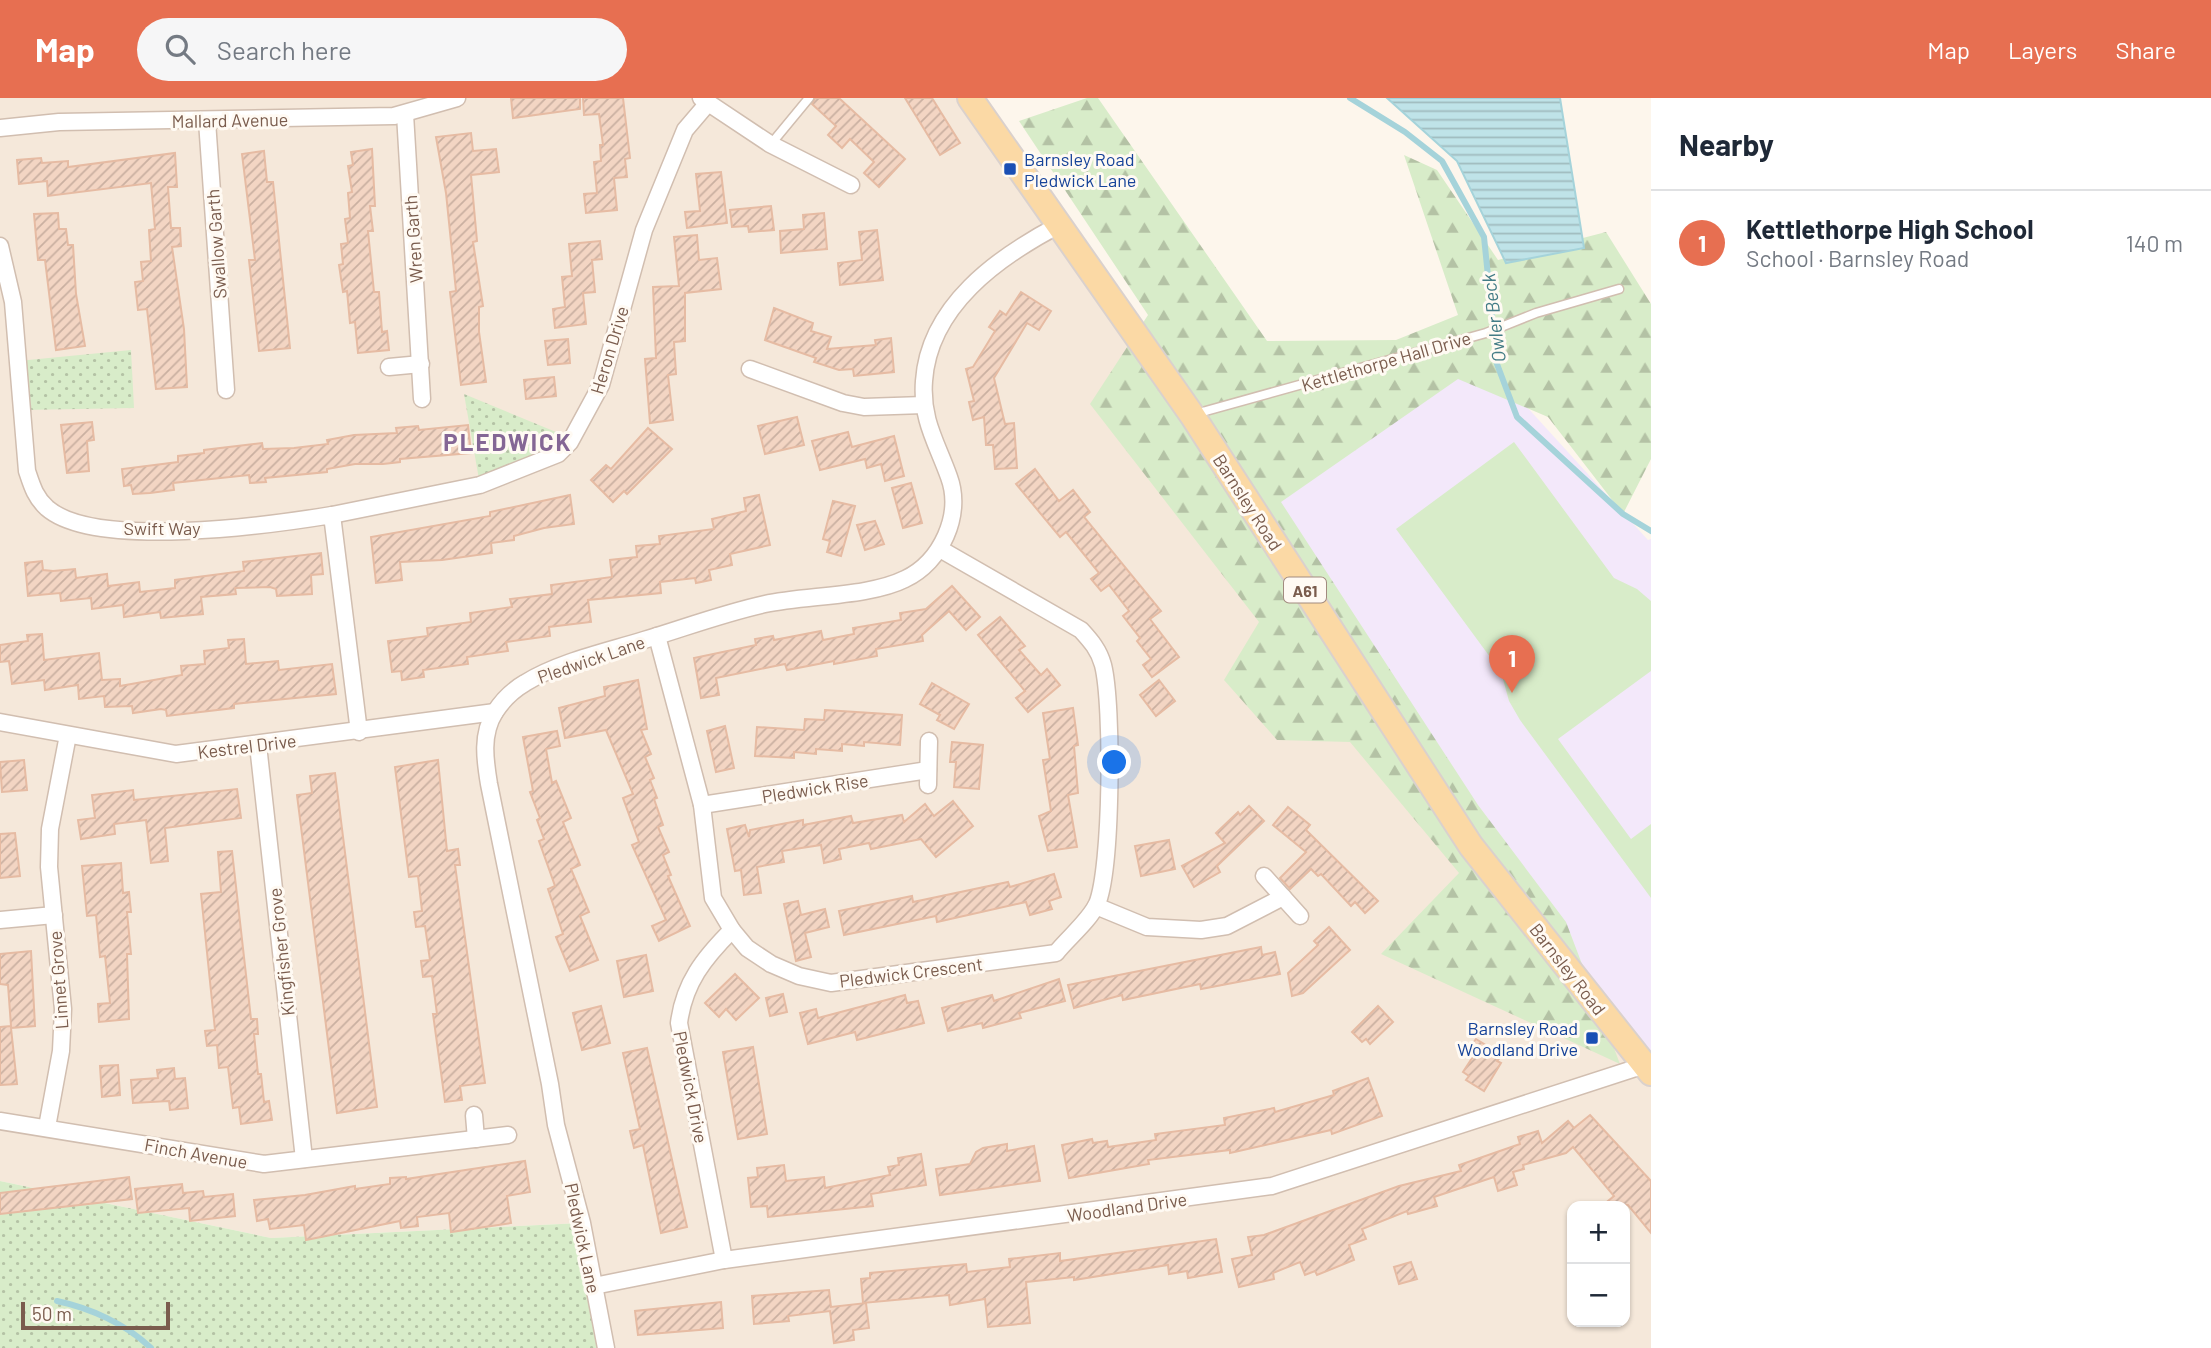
<!DOCTYPE html>
<meta charset="utf-8">
<style>
body{margin:0;font-family:Barlow,sans-serif;background:#f6f6f7;color:#1f2937}
.controls{position:absolute;right:21px;bottom:21px;display:grid;overflow:hidden;border-radius:14px;box-shadow:0 2px 5px #0004}
.controls button{width:63px;height:63px;display:grid;place-items:center;padding:0;border:0;border-bottom:2px solid #e0e1e3;background:#fff;color:#1f2937;font:35px sans-serif}
.scale{position:absolute;left:21px;bottom:18px;width:149px;box-sizing:border-box;padding-left:7px;border:4px solid #7a5c4d;border-top:0;font-size:19px;line-height:24px;white-space:nowrap;color:#7a5c4d;-webkit-text-stroke:5px #fffaf3;paint-order:stroke}
.you{position:absolute;left:1115px;top:665px;width:24px;height:24px;margin:-18px;border:5px solid #fff;border-radius:50%;background:#1a73e8;box-shadow:0 0 0 10px #1a73e833}
.badge{display:grid;place-items:center;width:46px;height:46px;border-radius:50%;background:#e76f51;color:#fff;font-size:23px;font-weight:700}
.pin{position:absolute;translate:-50% -58px;filter:drop-shadow(0 2px 4px #0008)}
.pin::after{content:'';position:absolute;top:37px;width:24px;height:21px;background:inherit;clip-path:polygon(0 0,100% 0,50% 100%)}
.list{margin:0;padding:0;list-style:none}
h2{display:flex;justify-content:space-between;align-items:center;height:91px;margin:0;padding:0 28px;font-size:30px}
h2 small{font-size:23px;font-weight:400;color:#747a83}
.list li{display:grid;grid-template-columns:46px 1fr auto;gap:21px;align-items:center;box-sizing:border-box;height:105px;padding:0 28px;border-top:2px solid #e0e1e3}
.list b{display:block;font-size:26px;white-space:nowrap}
.list p{margin:0;font-size:23px;white-space:nowrap;color:#747a83}
.list em{font-size:23px;font-style:normal;color:#747a83}
.icon{flex:none;width:38px;height:38px;fill:none;stroke:currentColor;stroke-width:2;stroke-linecap:round;stroke-linejoin:round}
.map{position:relative;flex:none;width:1651px;height:1250px;overflow:hidden}
header{display:flex;align-items:center;gap:42px;box-sizing:border-box;height:98px;padding:0 35px;background:#e76f51;color:#fff}
header strong{font-size:33px}
nav{display:flex;gap:38px;margin-inline-start:auto;font-size:24px}
.search{width:490px;height:63px;background:#f6f6f7;display:flex;align-items:center;gap:18px;box-sizing:border-box;padding:0 24px;border-radius:38px;color:#747a83;font-size:26px}
main{display:flex}
aside{flex:1;background:#fff}
.map>svg:first-child{display:block}
</style>
<header>
<strong>Map</strong>
<div class="search"><svg class="icon" aria-label="search" viewBox="0 0 24 24"><circle cx="10" cy="10" r="6"/><path d="M15 15l6 6"/></svg>Search here</div>
<nav><a>Map</a><a>Layers</a><a>Share</a></nav>
</header>
<main>
<div class="map">
<svg width="1651" height="1250" viewBox="0 0 1651 1250">
<defs>
<pattern id="grass-dots" width="8" height="8" patternUnits="userSpaceOnUse" patternTransform="scale(1.75)"><rect width="8" height="8" fill="#d8ecc9"/><path d="M2 2h.1M6 6h.1" fill="none" stroke="#b4c2a5" stroke-width="1.8" stroke-linecap="round"/></pattern>
<pattern id="forest-firs" width="22" height="20" patternUnits="userSpaceOnUse" patternTransform="scale(1.75)"><rect width="22" height="20" fill="#d8ecc9"/><path d="M5 1l3.5 6h-7zM16 11l3.5 6h-7z" fill="#b4c2a5"/></pattern>
<pattern id="water-rules" width="6" height="5" patternUnits="userSpaceOnUse" patternTransform="scale(1.75)"><rect width="6" height="5" fill="#bfe3e8"/><path d="M0 2.5h6" fill="none" stroke="#a0bbbe"/></pattern>
<pattern id="building-hatch" width="6" height="6" patternUnits="userSpaceOnUse" patternTransform="scale(1.75)"><rect width="6" height="6" fill="#f3d5c3"/><path d="M-1 1l2-2M0 6l6-6M5 7l2-2" fill="none" stroke="#cab0a1"/></pattern>
</defs>
<rect width="100%" height="100%" fill="#fdf6ec"/>
<!-- residential -->
<path fill="#f5e8da" fill-rule="evenodd" d="M0 0H970L1651 975V1250H606L582 1125 271 1140 0 1083ZM1572 1108H1625V1224H1572Z"/>
<!-- education -->
<polygon fill="#f3e8fa" points="1465,241 1648,442 1651,441 1651,975 1192,317"/>
<!-- grass -->
<g fill="url(#grass-dots)">
<polygon points="131,252 134,310 23,312 18,263"/>
<polygon points="464,296 573,341 480,387"/>
<polygon points="0,1083 271,1140 582,1125 606,1250 0,1250"/>
</g>
<!-- forest -->
<polygon fill="url(#forest-firs)" points="1087,0 1098,0 1267,243 1396,242 1458,217 1404,57 1437,72 1498,162 1606,134 1651,206 1651,361 1623,416 1548,319 1458,281 1281,404 1478,707 1566,824 1620,966 1381,856 1459,775 1350,644 1277,642 1224,582 1259,524 1090,306 1148,217 1019,23"/>
<!-- garden -->
<polygon fill="#d8ecc9" points="1514,344 1614,480 1637,491 1651,503 1651,573 1558,641 1631,741 1651,726 1651,800 1520,622 1509,603 1501,574 1396,431"/>
<!-- water -->
<polygon fill="url(#water-rules)" stroke="#a5d3da" stroke-width="2" points="1387,0 1560,0 1584,150 1506,165 1457,63"/>
<g fill="none" stroke-linecap="round" stroke-linejoin="round">
<!-- stream -->
<g stroke="#a5d3da" stroke-width="6">
<polyline points="1350,0 1405,34 1442,63 1484,139 1497,266 1517,319 1623,416 1651,433"/>
<path d="M57 1203C90 1210 126 1226 151 1250"/>
</g>
</g>
<!-- building -->
<g fill="url(#building-hatch)" stroke="#e6bba3" stroke-width="2">
<polygon points="511,0 580,0 580,11 513,20"/>
<polygon points="583,0 623,0 630,60 625,61 627,79 614,80 617,112 586,115 584,96 597,95 594,64 601,63 600,47 603,47 599,16 584,17"/>
<polygon points="815,0 839,0 905,61 879,89 864,75 874,64 850,41 842,50 828,37 836,28 812,6"/>
<polygon points="905,0 932,0 960,45 940,57"/>
<polygon points="471,35 473,53 496,51 499,74 471,77 477,143 473,144 483,208 479,209 479,234 486,284 461,287 450,194 456,193 446,95 436,39"/>
<polygon points="372,51 375,108 370,108 373,133 368,133 374,194 379,194 382,234 387,233 389,252 358,255 355,224 350,225 347,193 343,194 339,167 343,166 341,146 348,145 345,121 350,120 348,95 352,94 348,68 353,67 351,54"/>
<polygon points="264,53 267,84 273,84 290,250 259,253 249,162 255,162 242,56"/>
<polygon points="175,55 177,89 168,89 171,130 180,130 181,148 172,149 184,231 187,289 156,291 147,211 138,212 135,184 143,183 141,164 151,163 149,132 155,131 151,85 48,98 47,83 19,86 17,62 41,60 42,65 68,63 68,69"/>
<polygon points="721,74 727,125 687,130 685,114 700,113 696,76"/>
<polygon points="771,108 774,132 749,134 748,128 732,129 730,112"/>
<polygon points="58,115 59,131 66,131 68,147 73,147 76,196 85,248 56,252 45,162 38,162 34,116"/>
<polygon points="824,115 827,151 781,155 780,133 804,131 803,117"/>
<polygon points="877,132 883,182 840,187 838,165 862,162 859,134"/>
<polygon points="697,137 699,162 717,160 721,191 685,195 685,243 674,244 676,276 668,277 673,322 650,325 645,261 656,260 653,189 679,188 674,139"/>
<polygon points="600,143 602,161 592,162 595,194 583,195 586,226 555,230 553,211 565,209 562,179 572,178 569,146"/>
<polygon points="1021,194 1051,213 1039,232 1027,225 994,280 1005,326 1014,325 1017,370 995,371 993,347 986,347 984,319 973,322 969,304 974,303 966,271 973,269 995,233 989,229 1000,213 1006,217"/>
<polygon points="774,210 813,225 811,233 831,239 827,251 876,247 875,242 891,240 894,274 854,278 853,271 839,272 814,264 816,260 765,242"/>
<polygon points="568,241 570,265 548,267 545,243"/>
<polygon points="554,279 556,298 526,301 524,282"/>
<polygon points="797,319 804,347 765,356 758,328"/>
<polygon points="92,324 94,342 87,343 89,373 67,375 61,327"/>
<polygon points="468,327 471,355 400,361 400,364 383,366 355,366 327,371 327,374 265,380 266,384 250,385 249,377 173,385 174,392 150,395 133,396 131,387 124,388 122,371 178,364 178,358 204,355 204,352 262,345 263,351 294,350 328,346 327,342 354,337 397,335 396,330 418,328 419,332"/>
<polygon points="648,330 672,351 627,396 624,393 613,404 591,382 606,367 611,371"/>
<polygon points="848,334 852,349 894,338 904,378 885,383 881,366 867,370 865,361 820,372 812,343"/>
<polygon points="1035,371 1059,403 1073,392 1090,414 1084,419 1161,513 1150,521 1179,559 1152,579 1143,567 1151,561 1137,543 1140,540 1123,518 1129,513 1109,487 1101,493 1091,481 1099,475 1066,434 1060,439 1016,386"/>
<polygon points="911,385 922,425 903,430 892,390"/>
<polygon points="570,397 574,426 544,430 514,438 514,442 491,445 492,455 442,462 400,464 402,482 376,485 371,439 490,418 490,414"/>
<polygon points="759,397 770,447 730,456 732,467 709,472 711,482 696,485 695,480 660,484 661,495 588,502 591,524 549,529 550,538 506,544 508,553 467,559 468,566 423,572 424,579 402,582 401,573 392,574 388,543 428,538 427,530 471,524 470,515 512,509 510,501 552,496 551,487 612,479 610,462 637,459 636,448 660,446 659,438 714,431 712,421 746,413 744,400"/>
<polygon points="833,403 855,408 841,458 827,454 830,443 823,441"/>
<polygon points="875,423 884,446 865,452 857,427"/>
<polygon points="321,455 323,476 311,477 312,496 277,498 276,491 270,489 235,490 236,496 201,499 203,516 161,520 160,514 124,519 123,507 92,511 91,500 61,503 60,495 28,498 25,465 42,463 43,472 53,473 75,471 76,480 107,476 108,488 139,484 140,494 175,490 175,482 244,473 243,464"/>
<polygon points="952,488 980,519 966,532 949,513 922,537 923,543 876,551 877,558 834,566 834,563 787,572 785,566 716,580 719,597 701,600 694,560 756,547 755,541 773,538 774,542 821,533 823,542 854,536 853,530 901,522 900,515 926,511"/>
<polygon points="1000,519 1025,548 1019,552 1041,577 1047,571 1060,587 1028,614 1016,600 1025,593 978,537"/>
<polygon points="42,536 44,562 99,555 102,582 120,581 120,588 182,577 181,568 205,566 204,553 229,550 228,542 244,541 246,566 278,563 279,572 332,566 336,596 234,606 234,610 167,618 166,612 161,611 133,615 132,608 105,609 104,598 79,601 78,587 45,592 44,582 12,586 9,563 0,564 0,547 28,543 27,537"/>
<polygon points="638,582 647,631 641,632 651,656 645,659 654,680 650,682 657,700 654,701 663,727 658,729 669,754 663,757 671,777 668,778 690,828 659,843 652,828 666,822 632,747 639,744 623,700 633,696 606,632 565,640 559,610 605,598 604,589"/>
<polygon points="1159,582 1175,603 1156,618 1140,597"/>
<polygon points="932,585 969,606 954,631 937,622 940,617 920,606"/>
<polygon points="1073,610 1078,647 1074,648 1078,695 1068,697 1077,749 1048,753 1039,718 1051,713 1043,662 1050,661 1043,615"/>
<polygon points="825,612 902,617 900,647 864,644 864,648 842,646 842,653 816,651 816,656 794,654 794,660 755,658 757,629 804,632 805,621 824,622"/>
<polygon points="725,628 734,670 716,674 707,633"/>
<polygon points="557,633 560,648 546,651 552,685 556,683 571,720 563,724 580,767 571,771 589,814 580,818 598,862 570,873 556,839 563,836 548,791 555,788 539,743 544,741 537,722 540,720 530,694 533,693 523,639"/>
<polygon points="952,644 983,647 979,691 954,689 956,664 950,664"/>
<polygon points="24,662 27,692 2,694 0,664"/>
<polygon points="438,662 447,753 458,751 460,767 455,767 485,985 460,988 462,1002 445,1004 433,916 437,916 432,878 423,879 421,863 430,862 425,828 416,829 414,814 422,813 418,778 409,779 395,669"/>
<polygon points="335,675 377,1009 337,1015 297,697 312,695 310,678"/>
<polygon points="237,691 241,720 165,730 168,763 151,765 146,722 114,726 115,736 81,741 78,722 95,720 92,697 133,692 134,702"/>
<polygon points="953,703 973,728 936,759 921,741 871,751 869,745 839,751 841,761 824,765 821,747 782,753 784,764 757,769 761,795 744,797 741,772 735,773 727,731 745,727 749,739 750,732 803,722 803,727 851,718 853,725 902,717 904,724 925,706 934,718"/>
<polygon points="1249,708 1264,723 1217,768 1220,774 1194,789 1182,768 1225,745 1216,735 1238,714 1240,717"/>
<polygon points="1288,709 1310,727 1306,732 1378,803 1365,815 1355,804 1351,808 1321,776 1318,778 1311,771 1290,791 1280,780 1306,754 1273,727"/>
<polygon points="15,735 20,778 0,780 0,736"/>
<polygon points="1169,742 1175,771 1141,778 1135,748"/>
<polygon points="232,753 251,921 257,921 258,936 254,936 258,976 261,976 264,1004 269,1003 272,1022 241,1026 239,1009 233,1010 228,969 219,970 217,947 207,948 205,933 215,932 201,796 221,794 218,754"/>
<polygon points="121,765 123,795 129,794 131,814 127,814 131,856 127,856 129,921 99,924 98,906 110,905 105,858 100,859 96,817 87,818 82,768"/>
<polygon points="1054,776 1061,799 1049,803 1052,811 1030,817 1026,804 937,824 936,818 844,837 839,813 912,798 913,804 1008,784 1010,789"/>
<polygon points="798,803 801,817 825,811 829,829 805,835 811,859 796,863 784,806"/>
<polygon points="1329,829 1350,852 1303,895 1292,898 1288,875 1318,847 1314,843"/>
<polygon points="1261,849 1262,857 1275,854 1280,876 1201,891 1200,886 1123,902 1122,897 1074,910 1068,887"/>
<polygon points="31,853 35,928 11,930 17,986 0,987 0,929 11,928 8,887 0,886 0,856"/>
<polygon points="646,857 653,893 624,899 617,863"/>
<polygon points="735,876 759,900 736,922 726,911 719,919 705,905"/>
<polygon points="1059,881 1065,903 1019,915 1021,920 983,930 982,925 948,933 942,910 992,897 994,903"/>
<polygon points="783,896 787,914 770,918 766,900"/>
<polygon points="905,897 907,905 918,903 924,925 857,942 855,934 808,946 800,915 816,911 818,920"/>
<polygon points="601,908 610,945 582,952 573,915"/>
<polygon points="1378,908 1393,924 1370,946 1366,941 1362,944 1352,934"/>
<polygon points="1476,941 1502,957 1497,963 1501,965 1484,993 1466,982 1469,978 1463,974 1474,957 1467,953"/>
<polygon points="753,949 767,1036 738,1041 723,954"/>
<polygon points="647,950 687,1129 661,1135 643,1047 634,1050 630,1033 640,1031 623,955"/>
<polygon points="118,967 120,997 102,999 100,968"/>
<polygon points="174,970 175,981 185,980 188,1010 170,1012 169,1003 133,1005 131,982 158,980 157,972"/>
<polygon points="1368,980 1382,1018 1332,1036 1331,1032 1230,1055 1230,1052 1148,1062 1149,1066 1069,1080 1062,1047 1092,1041 1093,1045 1107,1043 1108,1049 1156,1042 1155,1036 1225,1027 1224,1020 1274,1010 1275,1014 1334,997 1333,993"/>
<polygon points="1590,1017 1651,1083 1651,1135 1628,1107 1602,1108 1614,1098 1573,1049 1566,1055 1523,1067 1524,1071 1513,1074 1517,1087 1498,1093 1494,1079 1434,1099 1437,1108 1408,1116 1407,1113 1362,1131 1366,1141 1349,1147 1354,1162 1317,1177 1315,1173 1305,1177 1300,1164 1273,1175 1274,1181 1239,1189 1232,1161 1252,1157 1248,1139 1264,1137 1399,1088 1461,1073 1459,1067 1520,1046 1518,1039 1538,1033 1542,1045 1568,1023 1574,1030"/>
<polygon points="1007,1046 1007,1053 1034,1048 1040,1083 940,1097 936,1071 970,1066 976,1054 983,1050"/>
<polygon points="921,1056 926,1087 871,1096 873,1108 768,1119 767,1108 751,1109 748,1080 758,1079 757,1070 784,1067 786,1083 824,1079 825,1090 890,1077 888,1069 899,1067 898,1060"/>
<polygon points="525,1063 530,1094 507,1098 511,1125 451,1134 449,1115 417,1119 418,1128 401,1130 400,1123 306,1142 304,1127 270,1131 268,1121 257,1123 254,1102 305,1097 355,1088 355,1091 390,1086 390,1080 406,1079 406,1081"/>
<polygon points="129,1079 132,1101 0,1116 0,1095"/>
<polygon points="182,1086 183,1095 203,1093 204,1099 233,1096 235,1118 190,1123 189,1110 138,1115 135,1091"/>
<polygon points="1216,1141 1222,1174 1188,1180 1187,1173 1169,1176 1168,1167 1074,1182 1074,1179 1026,1184 1030,1225 988,1229 985,1201 950,1207 949,1197 863,1205 861,1181 870,1180 870,1175 966,1166 967,1174 1010,1169 1009,1161 1060,1155 1060,1163"/>
<polygon points="1411,1164 1417,1181 1399,1186 1394,1169"/>
<polygon points="829,1192 831,1209 866,1205 869,1230 853,1232 854,1242 834,1245 830,1213 788,1218 789,1223 754,1226 752,1198"/>
<polygon points="721,1204 723,1230 638,1237 635,1213"/>
</g>
<g fill="none" stroke-linecap="round" stroke-linejoin="round">
<!-- service casing -->
<g stroke="#d1beb0" stroke-width="11">
<g id="service">
<polyline points="771,46 809,0"/>
<polyline points="1195,316 1486,235 1536,215 1619,191"/>
</g>
</g>
<!-- minor casing -->
<g stroke="#d1beb0" stroke-width="19">
<g id="minor">
<polyline points="701,0 770,46 851,87"/>
<polyline points="405,16 422,301"/>
<polyline points="207,23 226,292"/>
<polyline points="0,30 59,24 394,18 457,0"/>
<path d="M0 148 13 204 27 373C32 388 35 399 47 410 95 452 271 427 332 417L359 634"/>
<polyline points="389,269 421,266"/>
<polyline points="750,271 843,305 864,309 924,307"/>
<polyline points="332,417 480,387 558,356 570,344 601,287 644,132 685,32 708,5"/>
<path d="M657 538 702 707 713 800 732 832 747 850 771 866 799 878 831 885 1056 855C1068 840 1089 823 1097 806 1112 770 1113 606 1103 567 1099 552 1091 543 1081 532L940 451"/>
<polyline points="0,624 176,656 495,614"/>
<polyline points="258,647 304,1061"/>
<polyline points="928,687 929,643"/>
<polyline points="702,707 928,672"/>
<polyline points="1264,778 1300,818"/>
<polyline points="1096,808 1147,829 1201,832 1227,828 1283,799"/>
<polyline points="0,822 54,817"/>
<polyline points="474,1017 476,1041"/>
<polyline points="0,1023 264,1066 508,1037"/>
<polyline points="47,1029 61,953 63,911 49,769 50,731 68,637"/>
<path d="M724 1162 679 925C684 885 704 860 732 832"/>
<polyline points="594,1188 724,1162 1272,1088 1645,967"/>
<path d="M606 1250 582 1125 556 1027 550 986 489 686C485 662 481 636 495 614 502 603 513 592 525 585 559 564 605 554 644 542 684 530 724 515 765 506 806 497 869 499 905 481 941 464 963 417 949 379 937 345 921 322 924 283 929 208 998 159 1059 127"/>
</g>
</g>
<!-- primary casing -->
<g stroke="#dad1cd" stroke-width="28">
<polyline id="primary" points="970,0 1192,317 1471,748 1651,975"/>
</g>
<!-- service -->
<use href="#service" stroke="#fff" stroke-width="8"/>
<!-- minor -->
<use href="#minor" stroke="#fff" stroke-width="16"/>
<!-- primary -->
<use href="#primary" stroke="#fbd9a5" stroke-width="24"/>
</g>
<!-- markers -->
<g fill="#1a4fb4" stroke="#fffaf3" stroke-width="2.5">
<rect x="1003" y="64" width="14" height="14" rx="3.5"/>
<rect x="1585" y="933" width="14" height="14" rx="3.5"/>
</g>
<g text-anchor="middle" dominant-baseline="central" stroke-width="6" stroke-linejoin="round" paint-order="stroke">
<!-- shield labels -->
<rect fill="#fffaf3" stroke="#a28b7f" stroke-width="2" x="1284" y="479.5" width="42" height="25" rx="5"/>
<g font-size="16" font-weight="bold" fill="#7a5c4d">
<text x="1305" y="492">A61</text>
</g>
<!-- street labels -->
<g font-size="18" fill="#7a5c4d" stroke="#fffaf3">
<text transform="translate(230 22) rotate(-1)">Mallard Avenue</text>
<text transform="translate(413 141) rotate(-94)">Wren Garth</text>
<text transform="translate(216 146) rotate(-94)">Swallow Garth</text>
<text transform="translate(609 252) rotate(-73)">Heron Drive</text>
<text transform="translate(1386 263) rotate(-16)">Kettlethorpe Hall Drive</text>
<text transform="translate(1248 404) rotate(57)">Barnsley Road</text>
<text x="162" y="430">Swift Way</text>
<text transform="translate(591 561) rotate(-19)">Pledwick Lane</text>
<text transform="translate(247 648) rotate(-7)">Kestrel Drive</text>
<text transform="translate(815 690) rotate(-9)">Pledwick Rise</text>
<text transform="translate(281 854) rotate(-96)">Kingfisher Grove</text>
<text transform="translate(1568 871) rotate(52)">Barnsley Road</text>
<text transform="translate(911 874) rotate(-7)">Pledwick Crescent</text>
<text transform="translate(58 882) rotate(-94)">Linnet Grove</text>
<text transform="translate(691 989) rotate(79)">Pledwick Drive</text>
<text transform="translate(196 1055) rotate(10)">Finch Avenue</text>
<text transform="translate(1127 1109) rotate(-8)">Woodland Drive</text>
<text transform="translate(583 1140) rotate(78)">Pledwick Lane</text>
</g>
<!-- transit labels -->
<g font-size="18" fill="#164399" stroke="#fffaf3" text-anchor="start">
<text x="1024" y="61">Barnsley Road<tspan x="1024" dy="21">Pledwick Lane</tspan></text>
<text x="1578" y="930" text-anchor="end">Barnsley Road<tspan x="1578" dy="21">Woodland Drive</tspan></text>
</g>
<!-- water labels -->
<g font-size="19" font-style="italic" fill="#437c86" stroke="#fffaf3">
<text transform="translate(1493 220) rotate(-97)">Owler Beck</text>
</g>
<!-- district labels -->
<g font-size="24" font-weight="bold" letter-spacing="2" fill="#846695" stroke="#fffaf3">
<text x="508" y="343">PLEDWICK</text>
</g>
</g>
</svg>
<div class="controls">
<button>+</button>
<button>−</button>
</div>
<div class="scale">50 m</div>
<div class="you"></div>
<div class="pin badge" style="left:1512px;top:595px">1</div>
</div>
<aside>
<h2>Nearby<small></small></h2>
<ul class="list">
<li><span class="badge">1</span><div><b>Kettlethorpe High School</b><p>School · Barnsley Road</p></div><em>140 m</em></li>
</ul>
</aside>
</main>
